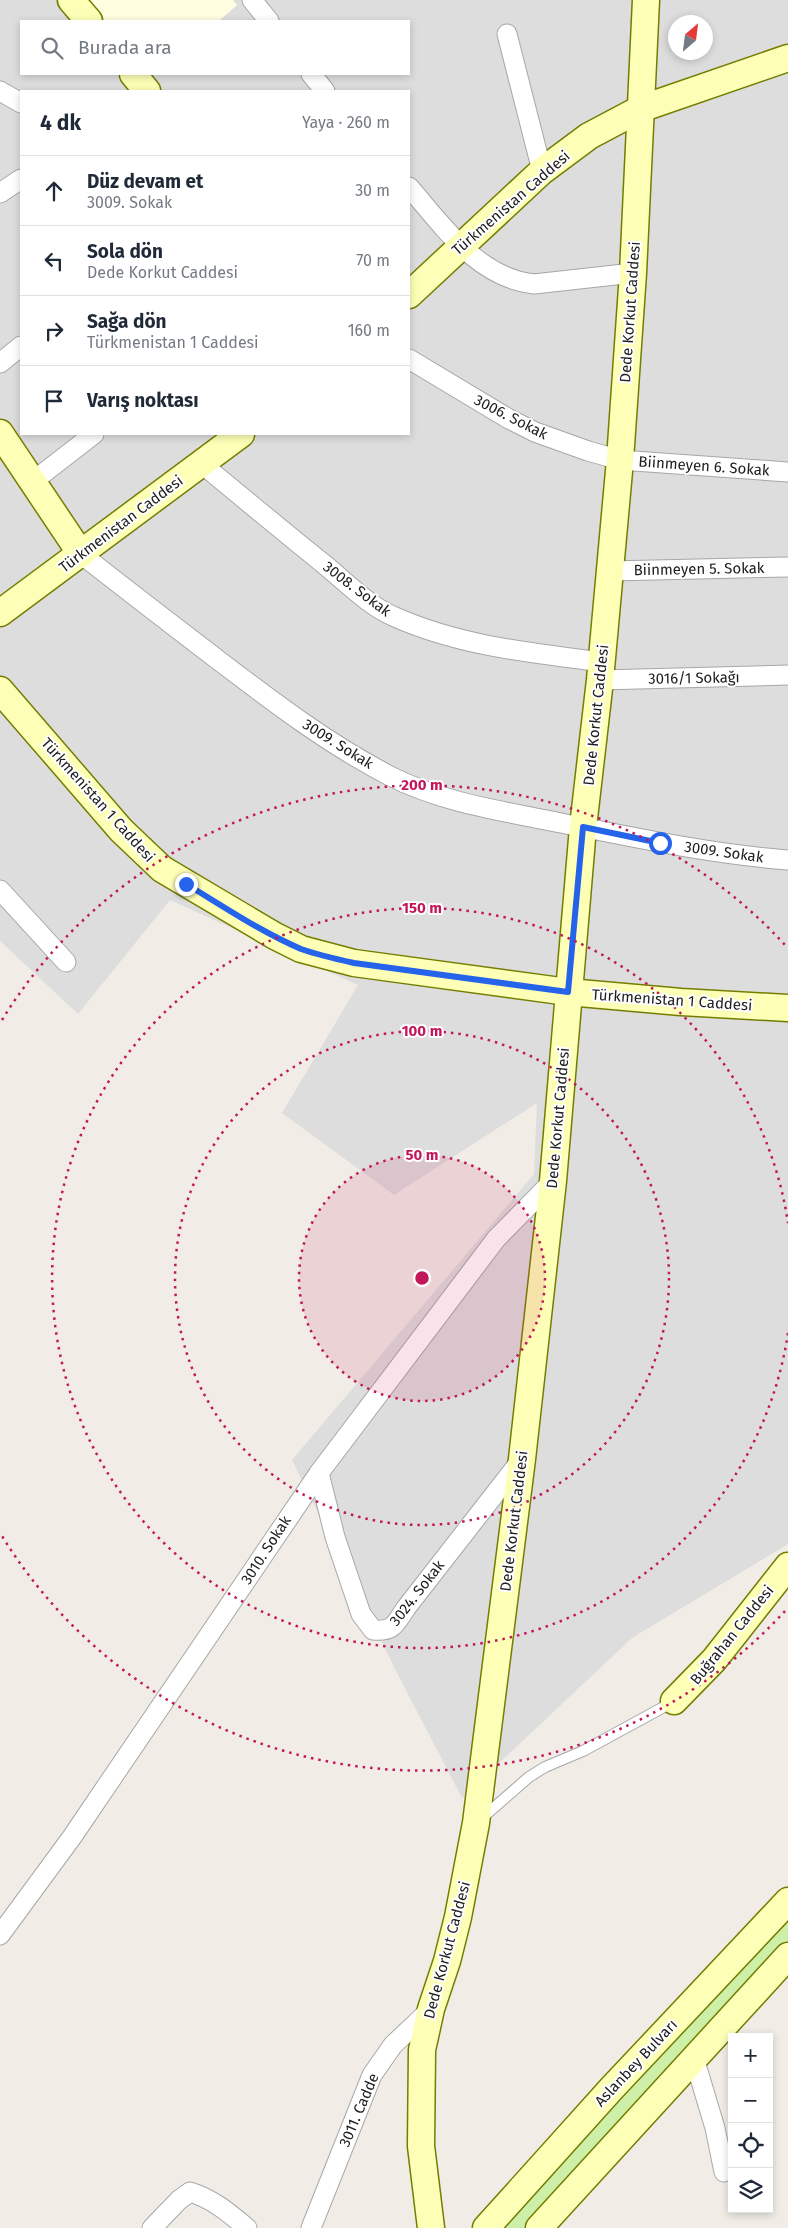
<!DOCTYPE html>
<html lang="tr">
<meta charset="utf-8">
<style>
body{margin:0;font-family:"Fira Sans",sans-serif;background:#f2f2f3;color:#1f2937}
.controls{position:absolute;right:15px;bottom:15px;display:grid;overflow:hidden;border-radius:0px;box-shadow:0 2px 8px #0003}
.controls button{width:45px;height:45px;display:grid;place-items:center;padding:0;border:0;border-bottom:1px solid #e0e1e3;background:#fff;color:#1f2937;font:25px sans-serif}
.compass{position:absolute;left:668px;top:15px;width:45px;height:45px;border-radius:50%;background:#fff;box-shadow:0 2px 8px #0003;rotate:28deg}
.stop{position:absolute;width:15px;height:15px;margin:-11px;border:4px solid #2563eb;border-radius:50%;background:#fff}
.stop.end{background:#2563eb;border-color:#fff;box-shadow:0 1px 5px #0008}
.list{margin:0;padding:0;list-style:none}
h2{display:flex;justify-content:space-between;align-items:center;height:65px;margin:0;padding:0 20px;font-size:21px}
h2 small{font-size:16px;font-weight:400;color:#747a83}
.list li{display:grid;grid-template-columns:32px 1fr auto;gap:15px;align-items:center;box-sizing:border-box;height:70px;padding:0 20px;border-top:1px solid #e0e1e3}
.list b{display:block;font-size:19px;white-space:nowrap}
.list p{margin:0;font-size:16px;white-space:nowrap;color:#747a83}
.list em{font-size:16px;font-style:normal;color:#747a83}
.icon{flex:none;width:28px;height:28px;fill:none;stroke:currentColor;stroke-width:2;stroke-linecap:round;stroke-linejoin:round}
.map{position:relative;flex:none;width:788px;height:2228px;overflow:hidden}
.search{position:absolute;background:#fff;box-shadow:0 2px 8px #0003;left:20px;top:20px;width:390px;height:55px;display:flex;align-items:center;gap:12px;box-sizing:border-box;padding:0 18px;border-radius:0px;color:#747a83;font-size:19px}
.panel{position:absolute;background:#fff;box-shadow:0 2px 8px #0003;left:20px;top:90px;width:390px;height:345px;border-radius:0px}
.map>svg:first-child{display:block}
</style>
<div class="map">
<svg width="788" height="2228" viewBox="0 0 788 2228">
<rect width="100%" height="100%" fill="#f1ede6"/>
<!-- residential -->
<path fill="#dedddd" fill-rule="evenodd" d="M0 0H788V1544L632 1638 462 1798 397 1673 292 1460 534 1174 537 1103 394 1195 282 1113 358 985 170 900 78 1014 0 941ZM21 21H409V74H21ZM676 22H706V52H676ZM21 91H409V434H21Z"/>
<!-- education -->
<polygon fill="#fffee1" points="84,0 233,0 237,5 219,21 102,21"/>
<!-- grass -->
<polygon fill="#cdefa8" points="788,1919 788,1941 551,2200 525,2228 503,2228"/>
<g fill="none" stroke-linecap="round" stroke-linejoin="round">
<!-- lane casing -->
<g stroke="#a7a7a7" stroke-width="12">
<polyline id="lane" points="482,1818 529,1777 545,1767 583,1751 673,1702"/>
</g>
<!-- street casing -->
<g stroke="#a7a7a7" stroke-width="21">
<g id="street">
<polyline points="252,0 269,21"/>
<polyline points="507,34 542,171"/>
<polyline points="311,74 325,91"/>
<polyline points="0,91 21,103"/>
<path d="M409 187C443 226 478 278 534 284L633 273"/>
<polyline points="0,193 21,179"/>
<polyline points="409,359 509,419 535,432 588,451 620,460 788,472"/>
<polyline points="0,363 21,346"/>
<path d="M202 464C243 498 284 532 325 565 347 583 369 606 395 617 460 646 532 653 602 662"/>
<polyline points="32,482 94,434"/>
<path d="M81 554C128 591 175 627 222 663 276 704 330 745 390 776 443 803 503 811 561 823 637 838 711 854 788 860"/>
<polyline points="610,571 788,567"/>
<polyline points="600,680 788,675"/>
<polyline points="0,890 66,962"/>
<path d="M319 1473 335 1537 361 1614 373 1630C394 1632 395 1624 406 1608L522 1459"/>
<polyline points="0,1935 72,1837 319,1473 496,1239 553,1181"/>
<polyline points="694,2058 715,2128 724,2172"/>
<path d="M152 2228 179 2200 190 2192C213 2199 229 2213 247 2228"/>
<polyline points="311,2228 372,2075 393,2045 431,2009"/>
</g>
</g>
<!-- secondary casing -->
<g stroke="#737e00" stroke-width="29">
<g id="secondary">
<polyline points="71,0 89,21"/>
<polyline points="133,74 147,91"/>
<polyline points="409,295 542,171 589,136 640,109 788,58"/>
<polyline points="0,433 81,554"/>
<polyline points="0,613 241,434"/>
<polyline points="0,690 121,830 162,869 275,936 301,949 354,963 568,992 681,1002 788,1008"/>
<polyline points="674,1701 714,1660 788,1566"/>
<polyline points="431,2228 421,2146 422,2050 431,2009 447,1961 458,1917 476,1823 522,1459 553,1181 583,827 600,680 620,460 633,273 646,0"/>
<polyline points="486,2228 612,2088 788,1901"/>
<polyline points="539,2228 788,1956"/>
</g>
</g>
<!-- lane -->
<use href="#lane" stroke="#fff" stroke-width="10"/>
<!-- street -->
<use href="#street" stroke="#fff" stroke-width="19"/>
<!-- secondary -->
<use href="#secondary" stroke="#fdffb6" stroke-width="26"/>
</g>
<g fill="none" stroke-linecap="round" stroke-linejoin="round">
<!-- route -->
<path stroke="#2563eb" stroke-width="6" d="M186 884C223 906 261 932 301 949 318 955 336 959 354 963L568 992 583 827 660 843"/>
</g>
<!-- distance rings -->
<circle cx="422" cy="1278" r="123" fill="#c2185b" fill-opacity=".12"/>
<g fill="none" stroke="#c2185b" stroke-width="2.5" stroke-dasharray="2.5 5">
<circle cx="422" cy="1278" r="123"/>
<circle cx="422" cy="1278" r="247"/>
<path d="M788 1333A370 370 0 1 1 788 1223"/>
<path d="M785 1611A493 493 0 0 1 2 1536M2 1020A493 493 0 0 1 785 945"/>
</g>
<g text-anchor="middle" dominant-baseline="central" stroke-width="4" stroke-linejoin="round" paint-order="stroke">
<!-- street labels -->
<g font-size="15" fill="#202020" stroke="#fff">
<text transform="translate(511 203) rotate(-41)">Türkmenistan Caddesi</text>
<text transform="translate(630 312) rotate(-86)">Dede Korkut Caddesi</text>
<text transform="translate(511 417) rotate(27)">3006. Sokak</text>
<text transform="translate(704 466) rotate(4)">Biinmeyen 6. Sokak</text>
<text transform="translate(121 524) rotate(-37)">Türkmenistan Caddesi</text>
<text transform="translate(699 569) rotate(-1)">Biinmeyen 5. Sokak</text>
<text transform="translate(357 589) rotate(37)">3008. Sokak</text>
<text transform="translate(694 678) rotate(-1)">3016/1 Sokağı</text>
<text transform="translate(596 715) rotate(-84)">Dede Korkut Caddesi</text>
<text transform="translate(338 744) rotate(32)">3009. Sokak</text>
<text transform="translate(98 800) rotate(48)">Türkmenistan 1 Caddesi</text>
<text transform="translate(724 852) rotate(8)">3009. Sokak</text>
<text transform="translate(672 1000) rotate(4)">Türkmenistan 1 Caddesi</text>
<text transform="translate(558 1118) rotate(-85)">Dede Korkut Caddesi</text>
<text transform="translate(514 1521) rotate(-83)">Dede Korkut Caddesi</text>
<text transform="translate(266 1550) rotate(-57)">3010. Sokak</text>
<text transform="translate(417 1593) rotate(-52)">3024. Sokak</text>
<text transform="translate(732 1635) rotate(-51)">Buğrahan Caddesi</text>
<text transform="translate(447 1950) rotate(-75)">Dede Korkut Caddesi</text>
<text transform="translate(636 2063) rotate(-47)">Aslanbey Bulvarı</text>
<text transform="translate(359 2110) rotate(-67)">3011. Cadde</text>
</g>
</g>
<circle cx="422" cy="1278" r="8" fill="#c2185b" stroke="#fff" stroke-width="2.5"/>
<g font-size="15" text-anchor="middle" font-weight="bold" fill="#c2185b" stroke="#fff" stroke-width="4" stroke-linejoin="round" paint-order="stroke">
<text x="422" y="790">200 m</text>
<text x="422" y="913">150 m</text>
<text x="422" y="1036">100 m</text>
<text x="422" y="1160">50 m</text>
</g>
</svg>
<div class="controls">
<button>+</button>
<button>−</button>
<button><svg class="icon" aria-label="locate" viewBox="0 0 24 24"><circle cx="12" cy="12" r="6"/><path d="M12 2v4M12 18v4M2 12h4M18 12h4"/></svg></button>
<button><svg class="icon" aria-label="layers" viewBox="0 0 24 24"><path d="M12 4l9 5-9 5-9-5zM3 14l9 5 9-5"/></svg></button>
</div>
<svg class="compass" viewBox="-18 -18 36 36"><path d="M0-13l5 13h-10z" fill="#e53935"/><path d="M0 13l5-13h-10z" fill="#747a83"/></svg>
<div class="stop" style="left:660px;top:843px"></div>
<div class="stop end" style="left:186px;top:884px"></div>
<div class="search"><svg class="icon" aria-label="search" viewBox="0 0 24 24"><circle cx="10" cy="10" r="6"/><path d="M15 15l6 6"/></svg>Burada ara</div>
<section class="panel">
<h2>4 dk<small>Yaya · 260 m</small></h2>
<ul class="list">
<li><svg class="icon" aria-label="ahead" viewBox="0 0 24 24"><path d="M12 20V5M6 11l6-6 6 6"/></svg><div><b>Düz devam et</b><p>3009. Sokak</p></div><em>30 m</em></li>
<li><svg class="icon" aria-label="left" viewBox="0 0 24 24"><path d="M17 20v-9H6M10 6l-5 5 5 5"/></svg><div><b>Sola dön</b><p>Dede Korkut Caddesi</p></div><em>70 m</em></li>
<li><svg class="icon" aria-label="right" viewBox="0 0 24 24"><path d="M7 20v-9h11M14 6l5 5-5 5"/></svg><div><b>Sağa dön</b><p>Türkmenistan 1 Caddesi</p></div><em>160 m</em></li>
<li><svg class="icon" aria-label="arrive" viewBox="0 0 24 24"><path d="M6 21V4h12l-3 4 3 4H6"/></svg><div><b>Varış noktası</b></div></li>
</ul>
</section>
</div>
